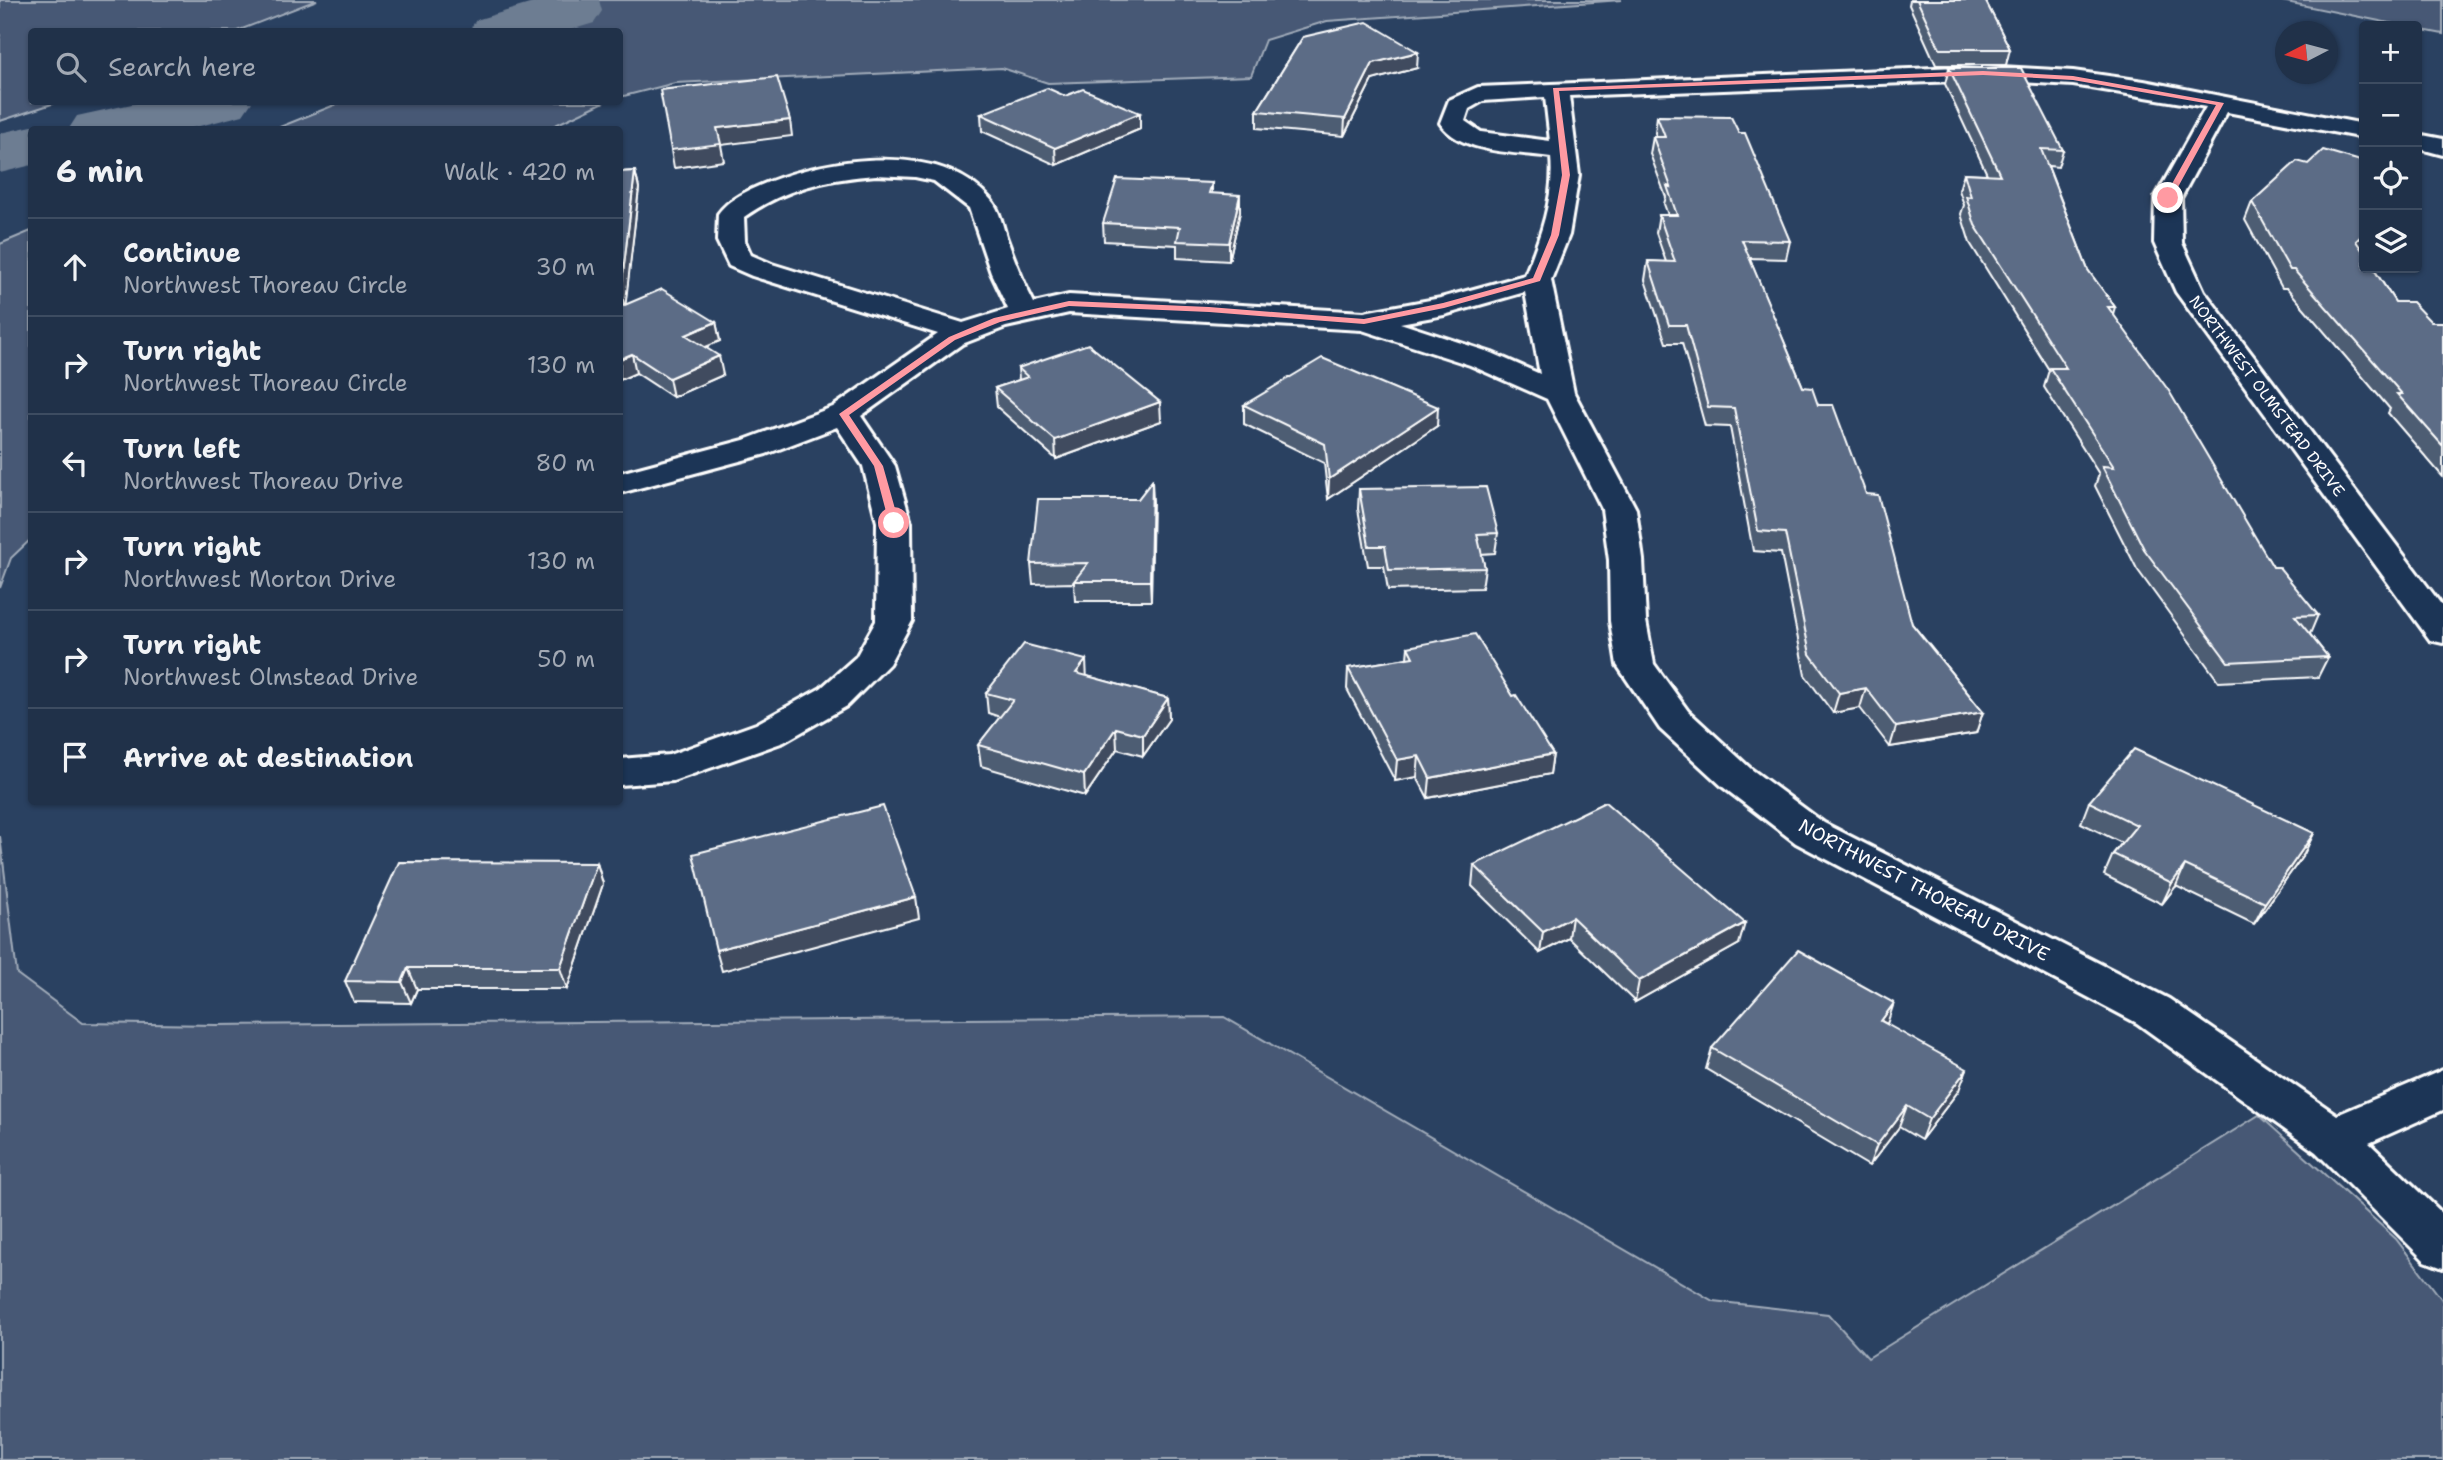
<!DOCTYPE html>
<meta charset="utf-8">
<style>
body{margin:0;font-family:"Shantell Sans",sans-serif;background:#2d3d53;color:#f1f3f6}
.controls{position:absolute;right:21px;top:21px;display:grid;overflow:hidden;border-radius:7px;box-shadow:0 2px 5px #0004}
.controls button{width:63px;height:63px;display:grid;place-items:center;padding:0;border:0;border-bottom:2px solid #3d4c61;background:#203149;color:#f1f3f6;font:35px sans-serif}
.compass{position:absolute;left:2275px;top:21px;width:63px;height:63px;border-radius:50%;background:#203149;box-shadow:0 2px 5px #0004;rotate:264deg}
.stop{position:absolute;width:21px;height:21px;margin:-16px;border:5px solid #ff9aa2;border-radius:50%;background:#fff}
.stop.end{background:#ff9aa2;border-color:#fff;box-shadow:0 2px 7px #0008}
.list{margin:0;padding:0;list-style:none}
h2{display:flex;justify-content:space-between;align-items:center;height:91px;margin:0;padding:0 28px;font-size:30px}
h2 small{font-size:23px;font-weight:400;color:#a2a9b4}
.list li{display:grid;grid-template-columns:46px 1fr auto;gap:21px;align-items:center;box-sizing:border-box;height:98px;padding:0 28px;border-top:2px solid #3d4c61}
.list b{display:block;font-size:26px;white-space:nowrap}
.list p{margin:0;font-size:23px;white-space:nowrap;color:#a2a9b4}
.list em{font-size:23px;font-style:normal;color:#a2a9b4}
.icon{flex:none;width:38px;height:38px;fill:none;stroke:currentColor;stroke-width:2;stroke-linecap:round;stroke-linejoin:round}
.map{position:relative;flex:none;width:2443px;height:1460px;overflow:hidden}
.search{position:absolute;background:#203149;box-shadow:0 2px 5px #0004;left:28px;top:28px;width:595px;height:77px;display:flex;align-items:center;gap:18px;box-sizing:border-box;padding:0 24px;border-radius:7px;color:#a2a9b4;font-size:26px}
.panel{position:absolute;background:#203149;box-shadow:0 2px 5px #0004;left:28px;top:126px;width:595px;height:679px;border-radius:7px}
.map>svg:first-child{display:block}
</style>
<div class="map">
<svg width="2443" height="1460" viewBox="0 0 2443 1460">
<rect width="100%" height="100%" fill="#2a4161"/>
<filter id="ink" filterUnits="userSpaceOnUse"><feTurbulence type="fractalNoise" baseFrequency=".0143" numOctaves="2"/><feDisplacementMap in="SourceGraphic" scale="14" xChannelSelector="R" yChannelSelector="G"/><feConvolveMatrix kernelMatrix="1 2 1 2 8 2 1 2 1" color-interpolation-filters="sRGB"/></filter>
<g filter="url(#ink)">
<!-- green -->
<g fill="#465975" stroke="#a2acba" stroke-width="2">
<polygon points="0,0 317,0 237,31 32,32 32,102 58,102 0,121"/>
<polygon points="549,0 1622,0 1327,21 1265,40 1251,76 1048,83 1002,68 675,83 620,97 620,32 531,32"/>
<polygon points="2277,0 2443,0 2443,34 2417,29 2417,26 2404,26"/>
<polygon points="342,102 604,102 547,129 275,129"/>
<polygon points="31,231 31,539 11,558 0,588 0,244"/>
<polygon points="0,836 17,974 83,1023 216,1025 1224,1017 1713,1301 1828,1314 1868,1358 2259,1115 2396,1239 2443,1301 2443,1460 0,1460"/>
</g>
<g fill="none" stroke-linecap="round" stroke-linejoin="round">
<!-- river -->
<g fill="#6d7d92" fill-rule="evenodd">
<polygon points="543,0 599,0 602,11 594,23 564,32 468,32 476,20"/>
<polygon points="141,102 252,102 243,115 184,130 68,130 77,116"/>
<polygon points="32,126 48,130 32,130 32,165 0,173 0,133"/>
</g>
<!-- minor casing -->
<g stroke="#fff" stroke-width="6">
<g id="minor">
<path d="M1983 66 2073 71 2144 81 2364 124V138L2227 112 2181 198 2182 243 2204 291 2443 607V643L2430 640 2176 292 2154 243 2155 198 2206 107 2073 85 1983 80 1569 96 1579 175 1569 235 1551 280 1574 393 1636 509 1643 560 1646 621 1654 664 1688 711 1751 769 1824 823 2169 999 2337 1115 2443 1070V1110L2369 1143 2443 1214V1268L2425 1261 2316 1152 2137 1023 1796 843 1723 787 1660 729 1617 665 1610 621 1609 560 1602 509 1547 399 1470 365 1362 330 1069 313 1006 327 962 344 861 416 895 466 911 522 912 621 889 664 847 706 784 742 673 781 620 785V759L669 755 756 724 821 688 856 657 876 621 877 522 863 466 837 427 766 454 620 493V473L744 440 833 407 938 334 752 276 729 266 717 241 718 214C728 199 749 190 766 183 830 157 941 141 991 200 1000 210 1003 228 1007 239 1015 261 1023 282 1034 303L1069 295 1364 312 1441 298 1525 275C1540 238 1555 197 1551 157 1517 152 1461 154 1440 123L1449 100 1478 87ZM1545 97 1550 141 1481 132 1465 121 1469 109 1483 101ZM876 175 915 177 934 181 969 208 991 273 1008 309 963 323 772 264 751 255 745 241 744 217C785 188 827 179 876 175ZM1525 292 1540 374 1492 353 1400 323 1444 315Z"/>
<polygon points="2417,134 2443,139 2443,155 2417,148"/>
</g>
</g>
<!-- minor -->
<use href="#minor" fill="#1d3557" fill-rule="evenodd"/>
</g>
<!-- wall -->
<g fill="#4e5d73" stroke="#fff" stroke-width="2">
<polygon points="1910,0 1985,0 2010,49 2006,65 1936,65 1909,5"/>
<polygon points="1303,37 1417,68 1372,80 1344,136 1257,128 1257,111"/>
<polygon points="1949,68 2063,150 2058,167 2048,166 2088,270 2115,307 2113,314 2273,567 2318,615 2310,634 2328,657 2318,677 2219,682 2137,569 2095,486 2099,474 2044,387 2049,370 1970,243 1961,214 1964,205 1959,190 1964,173 1987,174 1945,84"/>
<polygon points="981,114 1140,129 1056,165 982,131"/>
<polygon points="1657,116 1790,241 1786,259 1749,258 1803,387 1818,405 1912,624 1983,712 1976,733 1890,747 1860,708 1833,713 1805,675 1781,553 1753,551 1730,427 1705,426 1682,343 1666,343 1645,280 1648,261 1666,262 1656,233 1659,215 1668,215 1664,204 1666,197 1650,154 1653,137 1656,137 1655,133"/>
<polygon points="2364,162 2364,243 2360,247 2395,302 2431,322 2443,322 2443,477 2388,413 2390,409 2287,288 2282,288 2245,220 2252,202 2308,164"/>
<polygon points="635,171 639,188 625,304 716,322 720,341 705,347 723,375 673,397 636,373 620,380 620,172"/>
<polygon points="1212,183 1212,194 1240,212 1229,261 1177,258 1177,245 1104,241 1103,223"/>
<polygon points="1018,368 1161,421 1056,459 997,407 995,388 1019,380"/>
<polygon points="1244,405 1437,426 1328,499 1324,463 1244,424"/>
<polygon points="1152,481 1151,601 1075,601 1074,583 1033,584 1031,564 1138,499"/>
<polygon points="1359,489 1498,533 1495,553 1481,554 1485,568 1482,588 1388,590 1384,566 1368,566 1358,509"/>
<polygon points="1408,647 1513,696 1553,754 1550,774 1428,798 1417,777 1395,781 1347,689 1348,668 1407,658"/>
<polygon points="1087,676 1168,698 1169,719 1143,756 1117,749 1085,796 981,766 978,745 1000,717 988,713 986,693"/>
<polygon points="2089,802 2314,833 2304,854 2254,924 2176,886 2162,904 2104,875 2113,854 2122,843 2081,823"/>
<polygon points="597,863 603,884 567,989 417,989 411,1003 354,1002 345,981"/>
<polygon points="1474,865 1739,944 1635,1002 1569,938 1540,953 1472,886"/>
<polygon points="1887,1024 1959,1090 1921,1140 1899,1127 1869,1166 1706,1069 1712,1048"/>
</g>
<!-- shaded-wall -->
<g fill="#404c5e" stroke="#fff" stroke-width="2">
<polygon points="1418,52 1417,68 1372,80 1344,136 1345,119 1373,63"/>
<polygon points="1140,113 1140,129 1056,165 1055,148"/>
<polygon points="790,120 792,136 721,145 724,161 674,168 671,150 717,128"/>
<polygon points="635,171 639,188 625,309 621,291"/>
<polygon points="1240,195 1240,212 1229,261 1229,243"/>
<polygon points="2364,233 2364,243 2349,259 2356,241"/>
<polygon points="716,322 720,341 689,354 686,335"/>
<polygon points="632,354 636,373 620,380 620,359"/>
<polygon points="719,356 723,375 673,397 669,378"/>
<polygon points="1160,402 1161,421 1056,459 1055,440"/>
<polygon points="1438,407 1437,426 1328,499 1329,479"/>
<polygon points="1152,481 1153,501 1151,601 1150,581"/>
<polygon points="1086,660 1087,681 1076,673"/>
<polygon points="1866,688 1860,708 1833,713 1839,693"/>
<polygon points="1168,698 1169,719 1143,756 1143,735"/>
<polygon points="1983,712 1976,733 1890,747 1896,727"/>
<polygon points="1116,728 1117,749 1085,796 1084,775"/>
<polygon points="1553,754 1550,774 1428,798 1430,778"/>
<polygon points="1419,756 1417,777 1395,781 1397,760"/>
<polygon points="2314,833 2304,854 2254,924 2265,903"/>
<polygon points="597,863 603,884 567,989 560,968"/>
<polygon points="2185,865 2176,886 2162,904 2172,883"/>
<polygon points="916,897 919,918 722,971 716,950"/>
<polygon points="1572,917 1569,938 1540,953 1543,932"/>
<polygon points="1745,923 1739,944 1635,1002 1639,981"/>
<polygon points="408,968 417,989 411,1003 402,982"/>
<polygon points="1894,1003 1887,1024 1881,1021"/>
<polygon points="1967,1069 1959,1090 1921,1140 1929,1119"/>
<polygon points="1907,1106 1899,1127 1869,1166 1877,1145"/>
</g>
<!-- building -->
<g fill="#5b6c86" stroke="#fff" stroke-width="2">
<polygon points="1917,0 1985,0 2010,49 1940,49"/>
<polygon points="1367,22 1418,52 1373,63 1345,119 1257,111 1303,37"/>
<polygon points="1949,68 2021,68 2063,150 2041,149 2088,270 2115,307 2108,307 2169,391 2273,567 2279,567 2318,615 2295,616 2328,657 2228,662 2144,549 2102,466 2114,467 2050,368 2066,368 1975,225 1966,196 1971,197 1964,173 2000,175"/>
<polygon points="777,77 790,120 717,128 721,144 671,150 660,90"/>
<polygon points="1047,88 1065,96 1083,89 1140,113 1055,148 981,114"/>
<polygon points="1657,116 1731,117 1739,133 1745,133 1790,241 1742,240 1803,387 1812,388 1818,405 1833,405 1866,494 1878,495 1912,624 1983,712 1896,727 1866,688 1839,693 1810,654 1785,533 1758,531 1734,408 1708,407 1686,325 1669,325 1648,261 1675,262 1659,215 1677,215 1667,186 1671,187 1653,137 1665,137"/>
<polygon points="2323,150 2364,162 2364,233 2356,241 2364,253 2364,268 2373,268 2395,302 2412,302 2431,322 2443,322 2443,446 2397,394 2402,394 2294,270 2290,270 2252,202 2297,161 2308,164"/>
<polygon points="635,171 621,291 620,290 620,172"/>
<polygon points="1117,179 1212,183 1209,193 1240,195 1229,243 1177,241 1180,227 1103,223"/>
<polygon points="662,289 716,322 686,335 719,356 669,378 632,354 620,359 620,307"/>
<polygon points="1088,344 1160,402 1055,440 995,388 1028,377 1018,368"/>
<polygon points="1322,358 1438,407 1329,479 1325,444 1244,405"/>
<polygon points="1152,481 1150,581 1074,581 1088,563 1031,564 1038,499 1138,499"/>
<polygon points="1486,487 1498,533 1477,534 1485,568 1389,570 1385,546 1369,546 1359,489"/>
<polygon points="1475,634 1513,696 1516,695 1553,754 1430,778 1419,756 1397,760 1348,668 1413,657 1408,647"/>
<polygon points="1024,644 1086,660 1076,673 1168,698 1143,735 1116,728 1084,775 978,745 1013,700 986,693"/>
<polygon points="2134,749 2314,833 2265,903 2185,865 2172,883 2113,854 2137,825 2089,802"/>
<polygon points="1605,802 1745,923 1639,981 1572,917 1543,932 1474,865"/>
<polygon points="883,806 916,897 716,950 693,854"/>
<polygon points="399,862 597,863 560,968 408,968 402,982 345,981"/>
<polygon points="1798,950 1894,1003 1881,1021 1967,1069 1929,1119 1907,1106 1877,1145 1712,1048"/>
</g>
</g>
<!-- route -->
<polygon fill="#ff9aa2" points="1983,71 2073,76 2224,103 2172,198 2168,200 2164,198 2216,105 2073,80 1983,75 1559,91 1570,175 1559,235 1540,281 1444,308 1364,324 1209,312 1069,306 1000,322 955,340 849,415 883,466 899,523 894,526 889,523 874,466 839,414 949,337 994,318 1069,301 1209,307 1364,319 1443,303 1533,278 1551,235 1562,175 1553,88"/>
<g text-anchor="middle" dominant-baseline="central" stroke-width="5" stroke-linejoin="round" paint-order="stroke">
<!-- far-street labels -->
<g font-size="16" fill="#fff" stroke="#1d3557">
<text transform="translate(2267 396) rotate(53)">NORTHWEST OLMSTEAD DRIVE</text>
</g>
<!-- street labels -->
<g font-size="19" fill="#fff" stroke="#1d3557">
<text transform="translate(1924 890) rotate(28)">NORTHWEST THOREAU DRIVE</text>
</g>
</g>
</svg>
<div class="controls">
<button>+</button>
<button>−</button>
<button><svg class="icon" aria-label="locate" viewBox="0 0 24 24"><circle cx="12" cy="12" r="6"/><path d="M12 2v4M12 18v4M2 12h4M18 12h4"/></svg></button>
<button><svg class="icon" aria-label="layers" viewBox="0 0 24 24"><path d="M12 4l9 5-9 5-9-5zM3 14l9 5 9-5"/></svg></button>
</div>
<svg class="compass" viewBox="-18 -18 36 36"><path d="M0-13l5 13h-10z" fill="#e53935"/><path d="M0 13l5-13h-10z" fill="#a2a9b4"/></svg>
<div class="stop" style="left:894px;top:523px"></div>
<div class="stop end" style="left:2168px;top:198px"></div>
<div class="search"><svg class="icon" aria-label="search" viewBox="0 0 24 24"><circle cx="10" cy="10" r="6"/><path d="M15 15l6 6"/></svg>Search here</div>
<section class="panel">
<h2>6 min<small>Walk · 420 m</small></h2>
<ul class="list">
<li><svg class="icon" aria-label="ahead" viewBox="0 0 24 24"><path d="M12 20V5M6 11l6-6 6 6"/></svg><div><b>Continue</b><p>Northwest Thoreau Circle</p></div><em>30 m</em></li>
<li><svg class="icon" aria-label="right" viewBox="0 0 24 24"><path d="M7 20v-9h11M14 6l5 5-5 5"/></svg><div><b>Turn right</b><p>Northwest Thoreau Circle</p></div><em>130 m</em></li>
<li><svg class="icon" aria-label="left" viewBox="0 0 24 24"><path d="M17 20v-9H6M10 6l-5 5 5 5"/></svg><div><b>Turn left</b><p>Northwest Thoreau Drive</p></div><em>80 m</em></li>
<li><svg class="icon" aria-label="right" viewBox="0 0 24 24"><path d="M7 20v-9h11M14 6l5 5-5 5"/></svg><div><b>Turn right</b><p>Northwest Morton Drive</p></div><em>130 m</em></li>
<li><svg class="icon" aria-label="right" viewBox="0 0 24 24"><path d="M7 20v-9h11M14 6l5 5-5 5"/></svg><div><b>Turn right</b><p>Northwest Olmstead Drive</p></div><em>50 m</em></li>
<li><svg class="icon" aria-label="arrive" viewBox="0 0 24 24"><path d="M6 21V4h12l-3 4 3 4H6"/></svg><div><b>Arrive at destination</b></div></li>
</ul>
</section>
</div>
